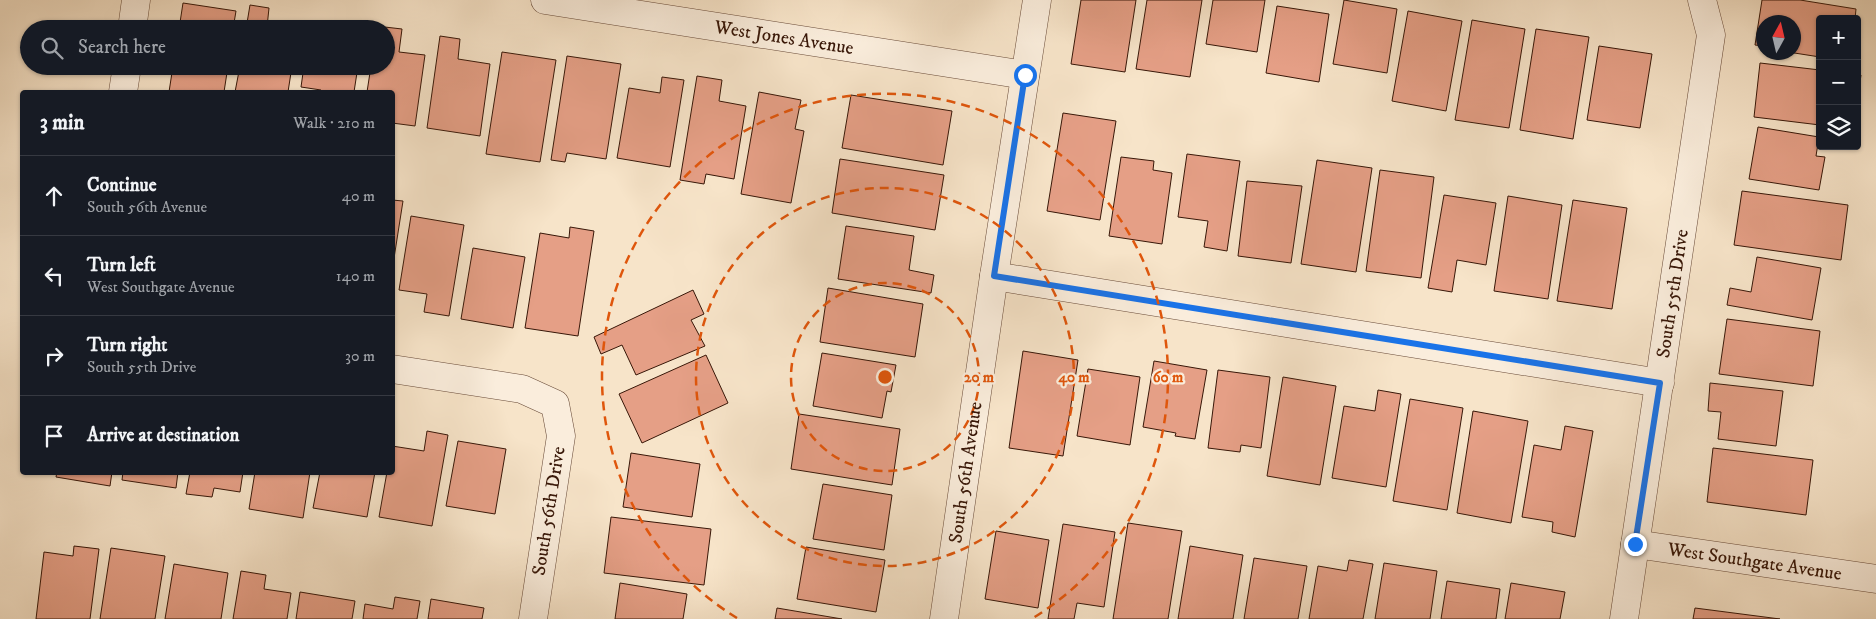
<!DOCTYPE html>
<meta charset="utf-8">
<style>
body{margin:0;font-family:"IM FELL DW Pica",serif;background:#20242c;color:#f1f3f6}
.controls{position:absolute;right:15px;top:15px;display:grid;overflow:hidden;border-radius:5px;box-shadow:0 1px 4px #0004}
.controls button{width:45px;height:45px;display:grid;place-items:center;padding:0;border:0;border-bottom:1px solid #363941;background:#171b24;color:#f1f3f6;font:25px sans-serif}
.compass{position:absolute;left:1756px;top:15px;width:45px;height:45px;border-radius:50%;background:#171b24;box-shadow:0 1px 4px #0004;rotate:8deg}
.stop{position:absolute;width:15px;height:15px;margin:-11px;border:4px solid #1a73e8;border-radius:50%;background:#fff}
.stop.end{background:#1a73e8;border-color:#fff;box-shadow:0 1px 5px #0008}
.list{margin:0;padding:0;list-style:none}
h2{display:flex;justify-content:space-between;align-items:center;height:65px;margin:0;padding:0 20px;font-size:21px}
h2 small{font-size:16px;font-weight:400;color:#9ea1a6}
.list li{display:grid;grid-template-columns:32px 1fr auto;gap:15px;align-items:center;box-sizing:border-box;height:80px;padding:0 20px;border-top:1px solid #363941}
.list b{display:block;font-size:19px;white-space:nowrap}
.list p{margin:0;font-size:16px;white-space:nowrap;color:#9ea1a6}
.list em{font-size:16px;font-style:normal;color:#9ea1a6}
.icon{flex:none;width:28px;height:28px;fill:none;stroke:currentColor;stroke-width:2;stroke-linecap:round;stroke-linejoin:round}
.map{position:relative;flex:none;width:1876px;height:619px;overflow:hidden}
.search{position:absolute;background:#171b24;box-shadow:0 1px 4px #0004;left:20px;top:20px;width:375px;height:55px;display:flex;align-items:center;gap:12px;box-sizing:border-box;padding:0 18px;border-radius:28px;color:#9ea1a6;font-size:19px}
.panel{position:absolute;background:#171b24;box-shadow:0 1px 4px #0004;left:20px;top:90px;width:375px;height:385px;border-radius:5px}
.map>svg:first-child{display:block}
</style>
<div class="map">
<svg width="1876" height="619" viewBox="0 0 1876 619">
<rect width="100%" height="100%" fill="#f7e4c9"/>
<filter id="stains"><feTurbulence type="fractalNoise" baseFrequency=".004" numOctaves="4"/><feColorMatrix values="0 0 0 0 .2 0 0 0 0 .09 0 0 0 0 .02 0 0 0 .5 -.17"/></filter>
<radialGradient id="worn" r=".72"><stop offset=".6" stop-color="#630" stop-opacity="0"/><stop offset="1" stop-color="#630" stop-opacity=".3"/></radialGradient>
<!-- building -->
<g fill="#e59f86" stroke="#381708">
<polygon points="1081,0 1136,0 1125,72 1071,64"/>
<polygon points="1147,0 1202,0 1190,77 1136,69"/>
<polygon points="1213,0 1265,0 1257,52 1206,44"/>
<polygon points="1344,0 1397,9 1387,73 1333,64"/>
<polygon points="1762,0 1800,0 1856,9 1855,19 1820,19 1820,57 1788,52 1794,52 1794,22 1764,22 1764,46 1755,45"/>
<polygon points="183,3 236,11 233,29 179,29"/>
<polygon points="250,5 269,8 267,27 279,29 246,29"/>
<polygon points="1277,6 1329,14 1319,82 1266,73"/>
<polygon points="1408,11 1462,21 1446,111 1392,101"/>
<polygon points="1472,20 1525,29 1509,128 1455,120"/>
<polygon points="311,22 354,29 310,29"/>
<polygon points="376,26 402,29 399,52 425,55 415,126 392,123 392,92 367,92 371,66 386,66 386,29 375,29"/>
<polygon points="1536,29 1589,37 1573,139 1520,130"/>
<polygon points="440,36 460,39 458,59 490,64 480,136 427,128"/>
<polygon points="1599,46 1652,54 1640,128 1587,120"/>
<polygon points="502,52 556,60 540,162 486,154"/>
<polygon points="567,56 621,64 606,159 567,153 565,162 551,160"/>
<polygon points="1760,63 1820,70 1820,125 1754,117"/>
<polygon points="173,66 228,66 224,92 169,92"/>
<polygon points="240,66 292,66 288,92 235,92"/>
<polygon points="304,66 358,66 354,92 321,92 321,90 301,87"/>
<polygon points="1857,75 1861,75 1857,103"/>
<polygon points="697,76 722,80 719,101 746,106 734,179 706,174 704,184 680,180"/>
<polygon points="662,77 684,80 670,167 617,158 629,88 660,93"/>
<polygon points="759,92 801,100 795,129 804,131 791,203 741,194"/>
<polygon points="851,95 952,111 943,165 842,148"/>
<polygon points="1063,113 1116,121 1100,220 1047,211"/>
<polygon points="1758,127 1819,137 1816,156 1825,157 1819,190 1749,179"/>
<polygon points="1187,154 1240,161 1227,251 1204,247 1208,221 1178,217"/>
<polygon points="1121,157 1154,161 1153,170 1172,173 1162,244 1109,236"/>
<polygon points="840,159 944,175 935,230 832,213"/>
<polygon points="1317,160 1372,168 1356,272 1301,264"/>
<polygon points="1380,170 1434,177 1421,278 1366,271"/>
<polygon points="1247,181 1302,186 1291,263 1238,256"/>
<polygon points="1742,191 1848,205 1841,260 1734,245"/>
<polygon points="1444,195 1496,203 1486,265 1457,260 1452,292 1428,288"/>
<polygon points="1508,196 1562,205 1548,299 1494,291"/>
<polygon points="392,200 403,201 392,271"/>
<polygon points="1573,200 1627,208 1612,309 1557,301"/>
<polygon points="411,216 464,225 449,316 424,312 427,294 399,290"/>
<polygon points="846,226 914,236 909,270 934,275 931,293 838,279"/>
<polygon points="570,227 594,231 578,336 525,328 540,233 569,238"/>
<polygon points="473,248 525,257 513,328 461,319"/>
<polygon points="1757,257 1821,268 1812,320 1727,305 1730,288 1751,292"/>
<polygon points="828,288 923,304 915,357 820,342"/>
<polygon points="693,290 704,314 691,320 705,346 636,375 622,345 601,354 594,337"/>
<polygon points="1727,319 1820,331 1813,386 1719,374"/>
<polygon points="1023,351 1078,360 1063,456 1009,448"/>
<polygon points="822,353 896,365 891,392 887,391 882,418 813,406"/>
<polygon points="706,355 728,403 642,443 619,394"/>
<polygon points="1154,361 1207,370 1195,439 1175,436 1176,433 1143,427"/>
<polygon points="1088,369 1140,377 1130,445 1077,436"/>
<polygon points="1218,370 1270,377 1261,448 1241,445 1240,452 1208,448"/>
<polygon points="1283,377 1336,386 1320,485 1267,476"/>
<polygon points="1710,383 1783,391 1776,446 1718,439 1721,412 1708,411"/>
<polygon points="1378,390 1401,394 1386,487 1332,478 1344,406 1375,411"/>
<polygon points="1410,399 1463,408 1447,510 1393,501"/>
<polygon points="1473,411 1528,421 1511,523 1457,513"/>
<polygon points="799,414 900,429 892,485 791,469"/>
<polygon points="1565,426 1593,431 1575,537 1552,532 1553,522 1522,517 1534,445 1561,450"/>
<polygon points="427,431 448,435 432,526 379,517 387,472 392,472 392,446 424,451"/>
<polygon points="458,441 506,449 495,514 446,506"/>
<polygon points="1713,448 1813,460 1806,515 1707,502"/>
<polygon points="631,453 700,464 692,517 623,507"/>
<polygon points="57,472 112,472 110,486 56,477"/>
<polygon points="123,472 178,472 176,488 122,480"/>
<polygon points="190,472 243,472 240,492 214,488 212,497 186,494"/>
<polygon points="255,472 310,472 303,518 249,509"/>
<polygon points="320,472 375,472 367,517 313,508"/>
<polygon points="823,484 892,495 884,550 813,539"/>
<polygon points="611,517 711,529 704,585 604,573"/>
<polygon points="1128,523 1182,531 1168,619 1113,619"/>
<polygon points="1063,524 1115,532 1104,607 1077,603 1074,619 1048,619"/>
<polygon points="996,531 1049,540 1038,608 985,599"/>
<polygon points="74,546 99,549 90,619 36,619 44,552 73,556"/>
<polygon points="1190,546 1243,555 1233,619 1178,619"/>
<polygon points="806,547 885,560 876,612 797,599"/>
<polygon points="111,548 165,556 155,619 100,619"/>
<polygon points="1254,558 1307,566 1298,619 1244,619"/>
<polygon points="1349,560 1373,564 1363,619 1309,619 1318,566 1347,571"/>
<polygon points="1384,563 1437,571 1430,619 1375,619"/>
<polygon points="174,564 228,573 221,619 165,619"/>
<polygon points="241,571 266,575 264,589 291,593 287,619 233,619"/>
<polygon points="1447,581 1500,589 1496,619 1441,619"/>
<polygon points="620,583 687,594 683,619 615,619"/>
<polygon points="1511,583 1565,592 1560,619 1505,619"/>
<polygon points="300,592 355,601 352,619 296,619"/>
<polygon points="395,597 420,601 417,619 363,619 365,604 393,609"/>
<polygon points="431,599 484,608 482,619 428,619"/>
<polygon points="777,608 842,619 775,619"/>
<polygon points="1695,608 1780,619 1693,619"/>
</g>
<g fill="none" stroke-linecap="round" stroke-linejoin="round">
<!-- minor casing -->
<g stroke="#684a38" stroke-width="29">
<g id="minor">
<path id="s1" d="M545 0 1025 75"/>
<polyline points="132,29 136,0"/>
<polyline points="123,92 127,66"/>
<polyline points="994,276 1660,383"/>
<polyline points="392,369 522,389 555,404 561,436 533,619"/>
<path id="s2" d="M1635 544 1876 579"/>
<path id="s3" d="M944 619 994 276 1037 0"/>
<path id="s4" d="M1624 619 1711 35 1702 0"/>
</g>
</g>
<!-- minor -->
<use href="#minor" stroke="#faeddc" stroke-width="28"/>
</g>
<g fill="none" stroke-linecap="round" stroke-linejoin="round">
<!-- route -->
<polyline stroke="#1a73e8" stroke-width="6" points="1025,75 994,276 1660,383 1635,544"/>
</g>
<!-- distance rings -->
<g fill="none" stroke="#df560c" stroke-width="2.5" stroke-dasharray="9 6">
<circle cx="885" cy="377" r="94"/>
<circle cx="885" cy="377" r="189"/>
<path d="M737 618A283 283 0 1 1 1033 618"/>
</g>
<g text-anchor="middle" dominant-baseline="central" stroke-width="4.5" stroke-linejoin="round" paint-order="stroke">
<!-- street labels -->
<g font-size="19" fill="#381708" stroke="#faeddc">
<text stroke="none"><textPath href="#s1" startOffset="242">West Jones Avenue</textPath></text>
<text stroke="none"><textPath href="#s4" startOffset="329">South 55th Drive</textPath></text>
<text stroke="none"><textPath href="#s3" startOffset="148">South 56th Avenue</textPath></text>
<text transform="translate(549 511) rotate(-81)">South 56th Drive</text>
<text stroke="none"><textPath href="#s2" startOffset="121">West Southgate Avenue</textPath></text>
</g>
</g>
<circle cx="885" cy="377" r="8" fill="#df560c" stroke="#faeddc" stroke-width="2.5"/>
<g font-size="15" text-anchor="middle" font-weight="bold" fill="#df560c" stroke="#faeddc" stroke-width="4.5" stroke-linejoin="round" paint-order="stroke">
<text x="979" y="382">20 m</text>
<text x="1074" y="382">40 m</text>
<text x="1168" y="382">60 m</text>
</g>
<rect width="100%" height="100%" filter="url(#stains)"/>
<rect width="100%" height="100%" fill="url(#worn)"/>
</svg>
<div class="controls">
<button>+</button>
<button>−</button>
<button><svg class="icon" aria-label="layers" viewBox="0 0 24 24"><path d="M12 4l9 5-9 5-9-5zM3 14l9 5 9-5"/></svg></button>
</div>
<svg class="compass" viewBox="-18 -18 36 36"><path d="M0-13l5 13h-10z" fill="#e53935"/><path d="M0 13l5-13h-10z" fill="#9ea1a6"/></svg>
<div class="stop" style="left:1025px;top:75px"></div>
<div class="stop end" style="left:1635px;top:544px"></div>
<div class="search"><svg class="icon" aria-label="search" viewBox="0 0 24 24"><circle cx="10" cy="10" r="6"/><path d="M15 15l6 6"/></svg>Search here</div>
<section class="panel">
<h2>3 min<small>Walk · 210 m</small></h2>
<ul class="list">
<li><svg class="icon" aria-label="ahead" viewBox="0 0 24 24"><path d="M12 20V5M6 11l6-6 6 6"/></svg><div><b>Continue</b><p>South 56th Avenue</p></div><em>40 m</em></li>
<li><svg class="icon" aria-label="left" viewBox="0 0 24 24"><path d="M17 20v-9H6M10 6l-5 5 5 5"/></svg><div><b>Turn left</b><p>West Southgate Avenue</p></div><em>140 m</em></li>
<li><svg class="icon" aria-label="right" viewBox="0 0 24 24"><path d="M7 20v-9h11M14 6l5 5-5 5"/></svg><div><b>Turn right</b><p>South 55th Drive</p></div><em>30 m</em></li>
<li><svg class="icon" aria-label="arrive" viewBox="0 0 24 24"><path d="M6 21V4h12l-3 4 3 4H6"/></svg><div><b>Arrive at destination</b></div></li>
</ul>
</section>
</div>
